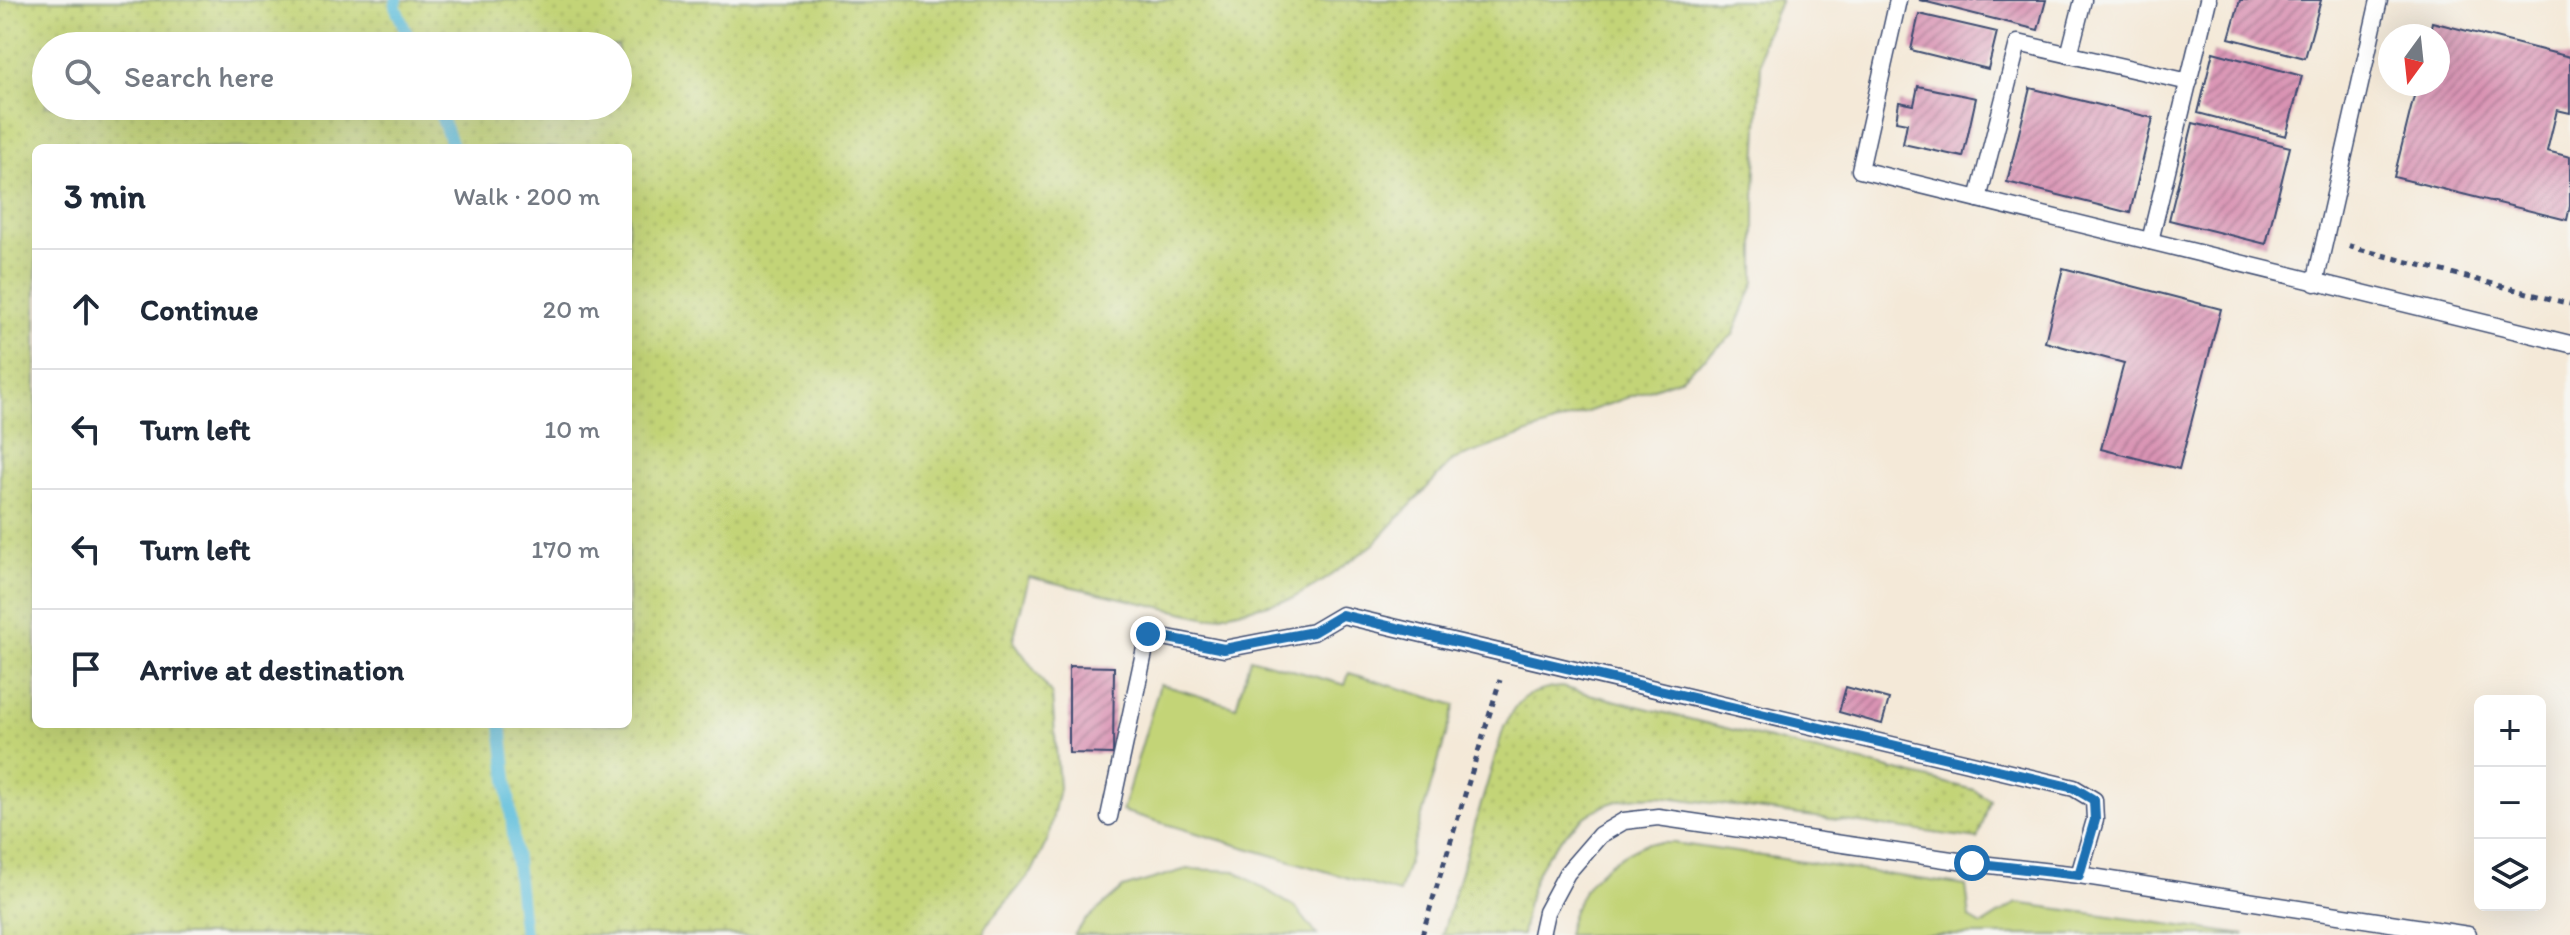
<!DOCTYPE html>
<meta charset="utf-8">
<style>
body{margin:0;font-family:Itim,sans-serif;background:#f2f2f3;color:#1f2937}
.controls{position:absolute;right:24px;bottom:24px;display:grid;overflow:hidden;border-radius:12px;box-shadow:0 8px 32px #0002}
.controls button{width:72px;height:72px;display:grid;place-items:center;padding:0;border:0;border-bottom:2px solid #e0e1e3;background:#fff;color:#1f2937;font:40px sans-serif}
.compass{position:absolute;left:2378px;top:24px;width:72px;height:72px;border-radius:50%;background:#fff;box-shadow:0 8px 32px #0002;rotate:195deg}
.stop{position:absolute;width:24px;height:24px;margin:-18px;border:6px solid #1f6fb2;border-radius:50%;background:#fff}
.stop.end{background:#1f6fb2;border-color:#fff;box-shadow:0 2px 8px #0008}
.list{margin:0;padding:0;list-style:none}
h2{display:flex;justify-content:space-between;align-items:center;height:104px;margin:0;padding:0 32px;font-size:34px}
h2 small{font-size:26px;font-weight:400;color:#747a83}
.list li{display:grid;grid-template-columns:52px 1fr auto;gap:24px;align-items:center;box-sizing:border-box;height:120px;padding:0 32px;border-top:2px solid #e0e1e3}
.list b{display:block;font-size:30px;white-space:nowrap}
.list em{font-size:26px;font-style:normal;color:#747a83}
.icon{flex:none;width:44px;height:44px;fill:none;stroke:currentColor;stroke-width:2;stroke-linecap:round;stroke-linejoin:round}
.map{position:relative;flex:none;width:2570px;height:935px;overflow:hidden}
.search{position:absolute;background:#fff;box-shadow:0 8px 32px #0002;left:32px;top:32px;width:600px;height:88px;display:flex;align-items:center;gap:20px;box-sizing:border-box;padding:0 28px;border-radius:44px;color:#747a83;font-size:30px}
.panel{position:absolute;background:#fff;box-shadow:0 8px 32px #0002;left:32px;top:144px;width:600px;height:584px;border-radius:12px}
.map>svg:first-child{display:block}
</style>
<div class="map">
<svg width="2570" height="935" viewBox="0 0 2570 935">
<defs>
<pattern id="grass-dots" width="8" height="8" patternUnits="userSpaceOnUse" patternTransform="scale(2)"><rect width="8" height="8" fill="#c3d477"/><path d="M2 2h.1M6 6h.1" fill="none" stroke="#a7b669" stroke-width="1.8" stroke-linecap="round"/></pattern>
<pattern id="building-hatch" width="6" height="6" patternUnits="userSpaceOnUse" patternTransform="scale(2)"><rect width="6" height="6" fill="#d993b3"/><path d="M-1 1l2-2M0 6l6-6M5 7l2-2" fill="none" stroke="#af7895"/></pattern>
</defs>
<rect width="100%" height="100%" fill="#f6f6f2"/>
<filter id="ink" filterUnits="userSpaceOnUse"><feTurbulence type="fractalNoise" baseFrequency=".0125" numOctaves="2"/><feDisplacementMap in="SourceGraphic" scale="16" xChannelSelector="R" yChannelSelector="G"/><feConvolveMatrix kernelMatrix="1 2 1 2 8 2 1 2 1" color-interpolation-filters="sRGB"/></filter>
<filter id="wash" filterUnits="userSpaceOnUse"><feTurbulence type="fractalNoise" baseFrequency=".006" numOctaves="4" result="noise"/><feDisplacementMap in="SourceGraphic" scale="32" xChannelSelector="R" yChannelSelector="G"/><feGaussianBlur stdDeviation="1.8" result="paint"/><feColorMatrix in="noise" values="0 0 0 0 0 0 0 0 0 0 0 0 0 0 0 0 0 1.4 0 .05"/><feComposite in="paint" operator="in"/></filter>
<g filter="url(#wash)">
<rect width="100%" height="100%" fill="#f4e9d8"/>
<!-- grass -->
<g fill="url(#grass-dots)" stroke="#6f826a" stroke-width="2" fill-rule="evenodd">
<path d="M0 0H1781L1762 43 1755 189V282L1733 335 1679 379 1453 460 1374 544 1323 581 1291 599 1208 618 1029 577 1013 640 1052 695 1059 788 1048 839 1032 872 986 926 984 935H0ZM46 46H618V106H46ZM36 148H628V724H36Z"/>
<path d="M1561 687 1974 790 1990 800 1978 839 1660 796C1643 797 1627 797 1611 803 1579 814 1542 854 1532 886 1527 902 1525 919 1522 935H1442L1504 727C1518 697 1528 691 1561 687Z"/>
</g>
<!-- green -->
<g fill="#c3d477" stroke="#6f826a" stroke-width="2">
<polygon points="1250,658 1345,685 1349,673 1455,705 1399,893 1122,811 1160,684 1236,707"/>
<path d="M1647 843H1674L1966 886 1970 918 1982 925 2017 903 2245 935H1567C1576 887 1603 862 1647 843Z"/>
<polygon points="1187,869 1235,871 1296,908 1317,935 1074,935 1085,921 1123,888"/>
</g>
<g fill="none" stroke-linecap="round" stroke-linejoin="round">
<!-- stream -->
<g stroke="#5dbedb" stroke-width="12">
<polyline points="397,0 395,6 412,46"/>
<polyline points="437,106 453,148"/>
<polyline points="501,724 524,935"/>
</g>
</g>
<g id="blocks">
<!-- building -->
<g fill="url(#building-hatch)">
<polygon points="1919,0 2046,0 2038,30"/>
<polygon points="2240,0 2321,0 2305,58 2229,38"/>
<polygon points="1919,14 1997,32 1988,69 1911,50"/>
<polygon points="2432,22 2570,57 2570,113 2557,110 2547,151 2570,157 2570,206 2567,220 2394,177 2417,84 2438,84 2438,36 2429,36"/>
<polygon points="2213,52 2302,76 2286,136 2198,113"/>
<polygon points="1918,86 1976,98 1963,157 1903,144 1907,123 1896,121 1899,102 1914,105"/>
<polygon points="2030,88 2153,118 2130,213 2007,182"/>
<polygon points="2193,123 2290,147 2266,244 2169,220"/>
<polygon points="2063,268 2221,309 2179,469 2101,449 2124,363 2045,342"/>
<polygon points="1069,666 1114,667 1113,754 1069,753"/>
<polygon points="1846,687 1889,699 1882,724 1839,712"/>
</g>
</g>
</g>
<g filter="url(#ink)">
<use href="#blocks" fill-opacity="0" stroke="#3c4b70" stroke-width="2"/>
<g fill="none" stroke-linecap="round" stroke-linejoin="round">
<!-- service casing -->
<g stroke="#3c4b70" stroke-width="19">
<g id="service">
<polyline points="1898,0 1860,170 2570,344"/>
<polyline points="2069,55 2083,0"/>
<polyline points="1978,199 2018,43 2189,82"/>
<polyline points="2150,241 2208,0"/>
<polyline points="2315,283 2379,0"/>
<polyline points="1109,817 1148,634 1224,649 1313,632 1342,615 2074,788 2094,800 2095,820 2079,875"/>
<polyline points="1541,935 1546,912 1567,873 1600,835 1624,821 1658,817 1972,863 2079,875 2468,935"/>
</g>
</g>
<!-- path -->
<g stroke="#3c4b70" stroke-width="5" stroke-dasharray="6 6" stroke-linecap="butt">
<polyline points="2352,244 2351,247 2570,304"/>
<polyline points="1422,935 1500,680"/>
</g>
<!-- service -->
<use href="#service" stroke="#fff" stroke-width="16"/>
</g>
</g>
<g fill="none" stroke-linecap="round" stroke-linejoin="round" filter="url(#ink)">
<!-- route -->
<polyline stroke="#1f6fb2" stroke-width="10" points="1148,634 1224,649 1313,632 1342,615 2074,788 2094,800 2095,820 2079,875 1972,863"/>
</g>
</svg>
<div class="controls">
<button>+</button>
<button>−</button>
<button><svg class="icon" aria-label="layers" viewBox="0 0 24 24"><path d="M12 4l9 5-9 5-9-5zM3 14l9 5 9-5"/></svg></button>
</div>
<svg class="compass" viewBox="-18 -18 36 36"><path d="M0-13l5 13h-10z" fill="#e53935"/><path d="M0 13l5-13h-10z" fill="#747a83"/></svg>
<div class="stop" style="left:1972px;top:863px"></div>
<div class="stop end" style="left:1148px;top:634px"></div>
<div class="search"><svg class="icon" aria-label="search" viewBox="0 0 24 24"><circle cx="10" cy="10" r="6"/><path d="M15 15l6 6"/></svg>Search here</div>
<section class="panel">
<h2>3 min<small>Walk · 200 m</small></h2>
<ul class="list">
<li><svg class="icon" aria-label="ahead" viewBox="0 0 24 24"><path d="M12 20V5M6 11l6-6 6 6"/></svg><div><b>Continue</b></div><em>20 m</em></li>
<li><svg class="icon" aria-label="left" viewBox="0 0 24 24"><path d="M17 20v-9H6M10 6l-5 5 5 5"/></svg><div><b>Turn left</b></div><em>10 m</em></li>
<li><svg class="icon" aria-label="left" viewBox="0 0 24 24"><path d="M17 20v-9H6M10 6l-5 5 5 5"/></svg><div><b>Turn left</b></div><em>170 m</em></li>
<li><svg class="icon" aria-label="arrive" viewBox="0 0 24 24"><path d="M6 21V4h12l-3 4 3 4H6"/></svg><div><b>Arrive at destination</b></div></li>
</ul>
</section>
</div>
